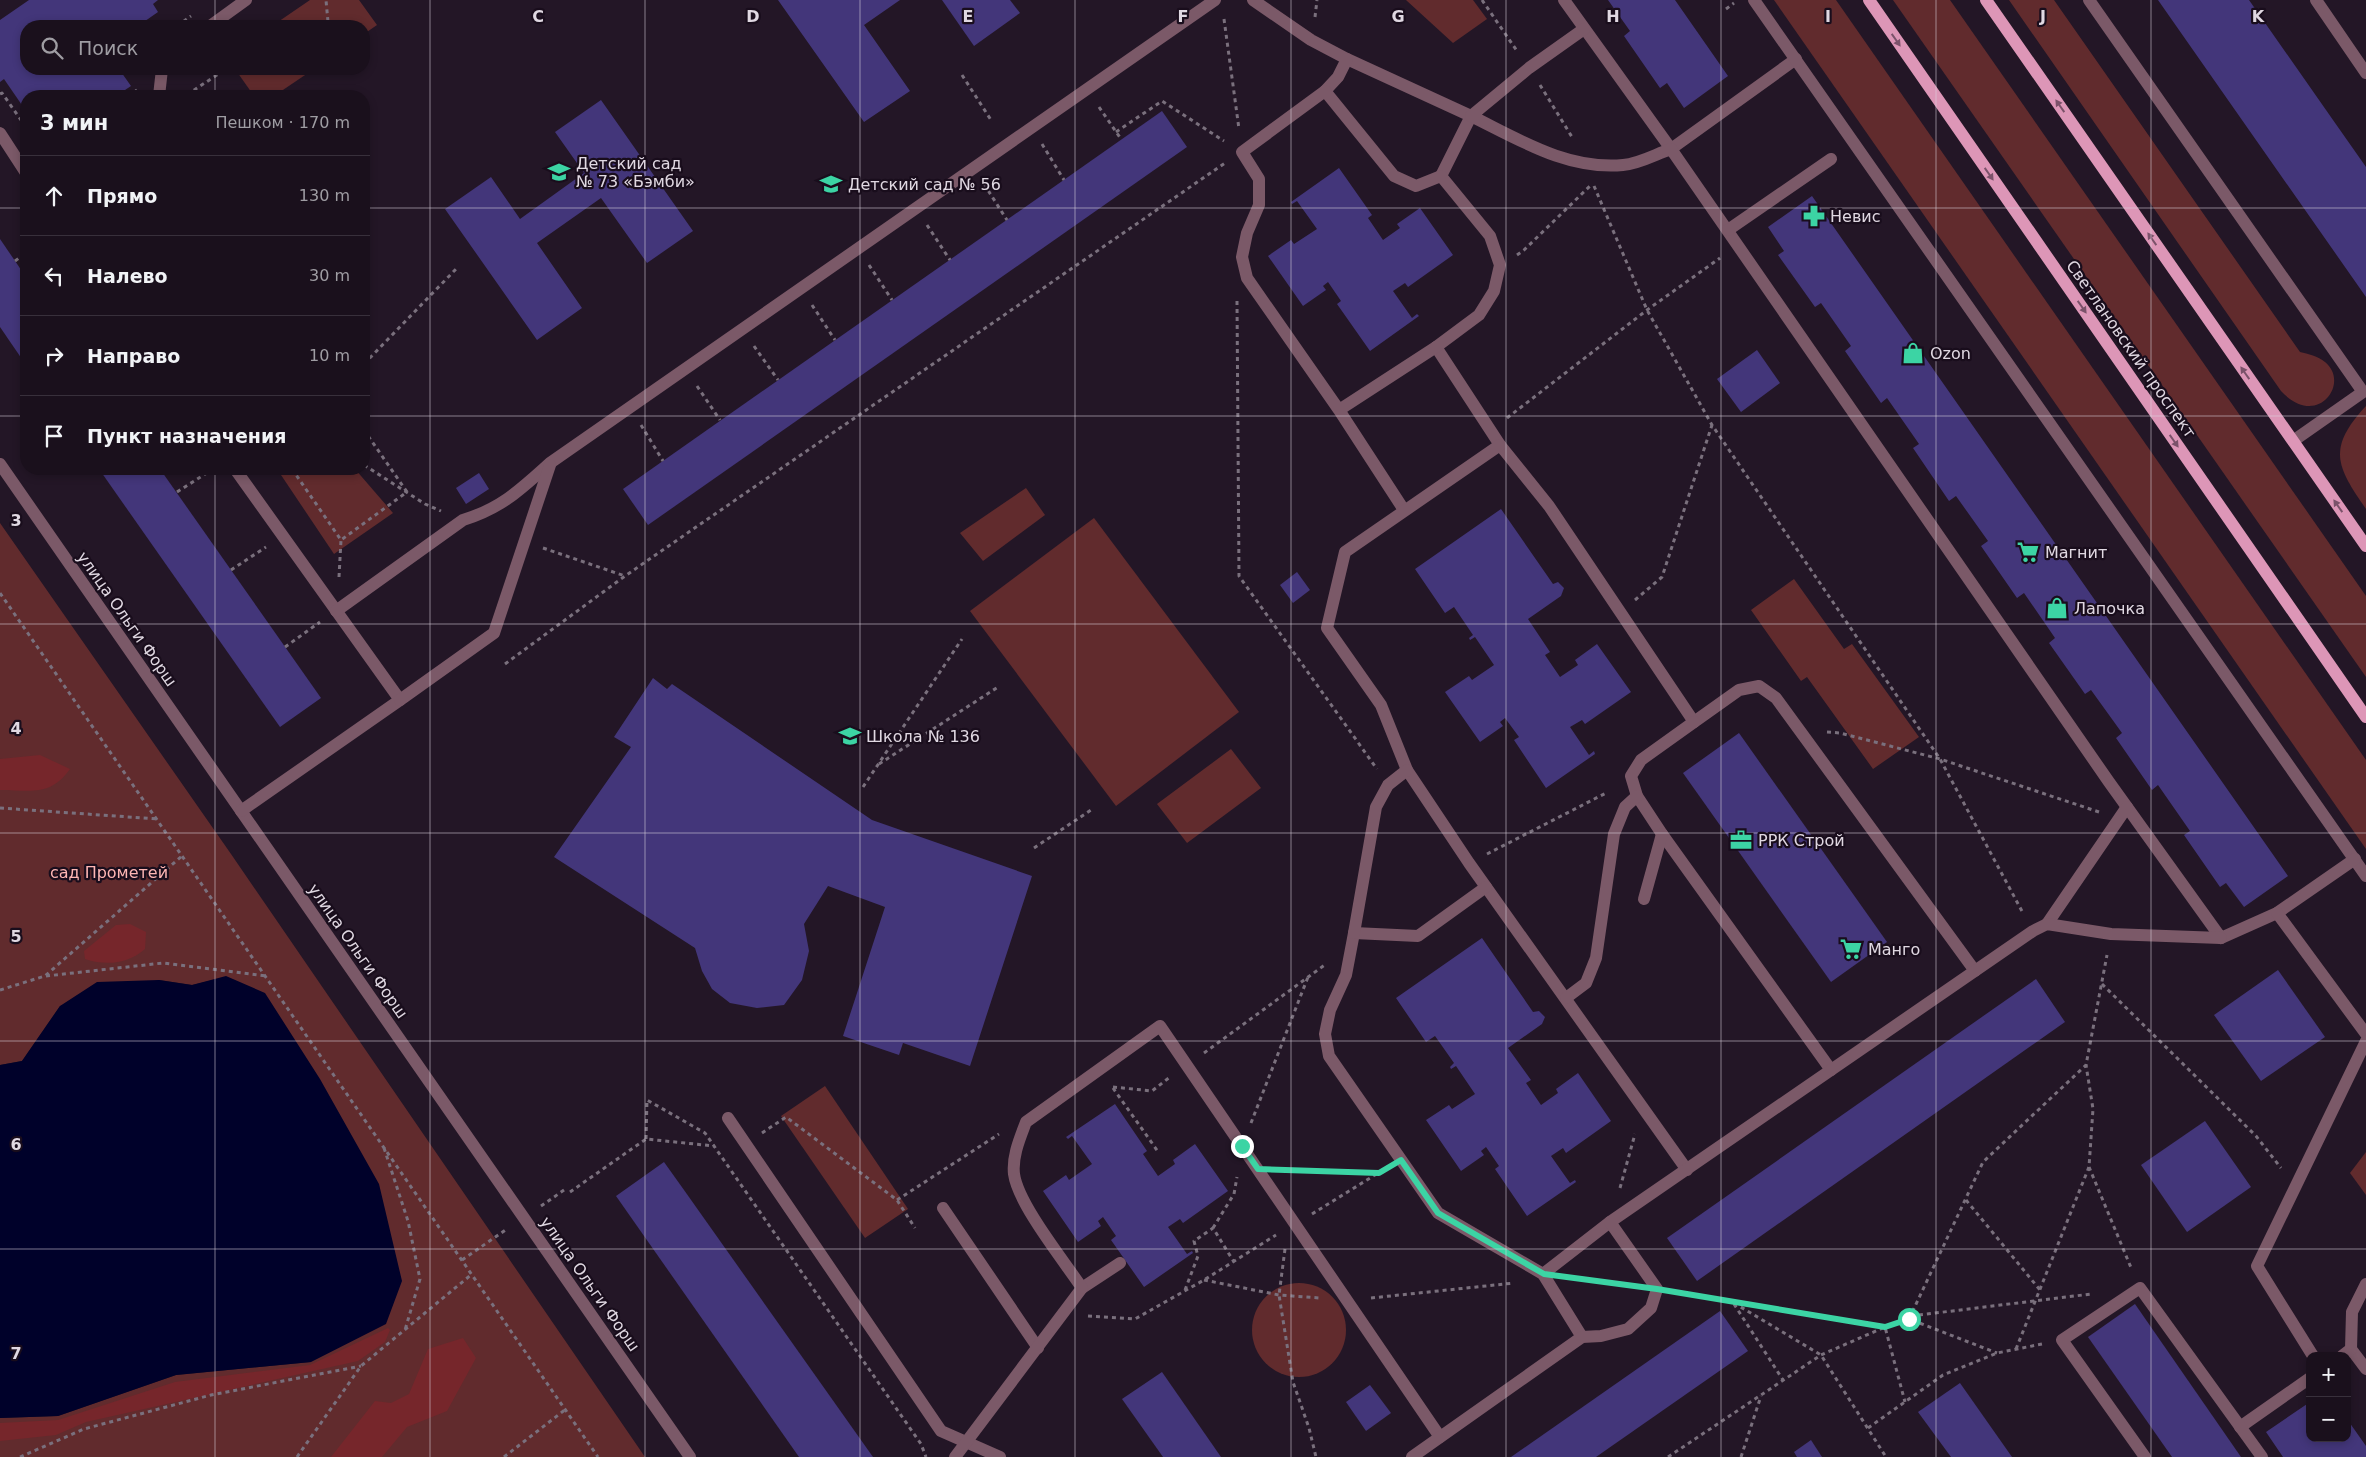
<!DOCTYPE html>
<html lang="ru">
<meta charset="utf-8">
<style>
body{margin:0;font-family:"DejaVu Sans",sans-serif;background:#231925;color:#f1f3f6}
.controls{position:absolute;right:15px;bottom:15px;display:grid;overflow:hidden;border-radius:10px;box-shadow:0 2px 8px #0003}
.controls button{width:45px;height:45px;display:grid;place-items:center;padding:0;border:0;border-bottom:1px solid #38303b;background:#1a101c;color:#f1f3f6;font:25px sans-serif}
.stop{position:absolute;width:15px;height:15px;margin:-11px;border:4px solid #3cd4a4;border-radius:50%;background:#fff}
.stop.end{background:#3cd4a4;border-color:#fff;box-shadow:0 1px 5px #0008}
.list{margin:0;padding:0;list-style:none}
h2{display:flex;justify-content:space-between;align-items:center;height:65px;margin:0;padding:0 20px;font-size:21px}
h2 small{font-size:16px;font-weight:400;color:#9f9da3}
.list li{display:grid;grid-template-columns:32px 1fr auto;gap:15px;align-items:center;box-sizing:border-box;height:80px;padding:0 20px;border-top:1px solid #38303b}
.list b{display:block;font-size:19px;white-space:nowrap}
.list em{font-size:16px;font-style:normal;color:#9f9da3}
.icon{flex:none;width:28px;height:28px;fill:none;stroke:currentColor;stroke-width:2;stroke-linecap:round;stroke-linejoin:round}
.map{position:relative;flex:none;width:2366px;height:1457px;overflow:hidden}
.search{position:absolute;background:#1a101c;box-shadow:0 2px 8px #0003;left:20px;top:20px;width:350px;height:55px;display:flex;align-items:center;gap:12px;box-sizing:border-box;padding:0 18px;border-radius:20px;color:#9f9da3;font-size:19px}
.panel{position:absolute;background:#1a101c;box-shadow:0 2px 8px #0003;left:20px;top:90px;width:350px;height:385px;border-radius:20px}
.map>svg:first-child{display:block}
</style>
<div class="map">
<svg width="2366" height="1457" viewBox="0 0 2366 1457">
<rect width="100%" height="100%" fill="#231626"/>
<!-- green -->
<g fill="#612b2d">
<polygon points="310,0 359,0 377,25 364,34 364,26 272,26"/>
<polygon points="1406,0 1473,0 1487,19 1453,43"/>
<polygon points="1774,0 1836,0 2366,760 2366,849"/>
<polygon points="1893,0 1950,0 2366,596 2366,677"/>
<path d="M2009 0H2054L2300 352C2308 354 2318 356 2325 362 2351 383 2317 430 2281 391Z"/>
<polygon points="235,69 314,69 274,96 254,96"/>
<path d="M2366 406V509C2336 466 2327 448 2366 406Z"/>
<polygon points="277,469 355,469 393,513 334,554"/>
<polygon points="1026,488 1045,515 983,561 960,533"/>
<polygon points="1094,518 1239,712 1116,806 970,611"/>
<polygon points="0,523 231,854 645,1457 0,1457 0,1418 58,1416 176,1375 311,1362 226,977 192,985 159,980 60,1006 22,1061 0,1065"/>
<polygon points="1794,579 1844,649 1852,644 1919,737 1873,769 1807,677 1801,681 1751,610"/>
<polygon points="1231,749 1261,788 1187,843 1157,804"/>
<polygon points="825,1086 908,1209 865,1238 781,1116"/>
<polygon points="2366,1152 2366,1195 2350,1173"/>
<circle cx="1299" cy="1330" r="47"/>
</g>
<!-- forest -->
<g fill="#76262b">
<path d="M40 755 70 769C50 797 31 790 0 790V759Z"/>
<path d="M130 924 146 932 145 949C128 964 106 966 85 959L84 951 116 925Z"/>
<polygon points="388,1328 390,1330 385,1342 358,1361 86,1422 56,1435 0,1441 0,1423 58,1420 175,1382 310,1365"/>
<polygon points="463,1338 476,1358 447,1411 407,1427 382,1457 331,1457 375,1401 391,1403 409,1394 428,1349"/>
</g>
<!-- water -->
<polygon fill="#00012a" points="226,976 265,993 320,1079 379,1184 402,1281 386,1324 311,1362 176,1375 58,1416 0,1418 0,1065 22,1061 60,1006 97,982 159,980 192,985"/>
<!-- building -->
<g fill="#43367a">
<polygon points="29,0 158,0 153,4 158,12 138,26 26,26 26,69 119,69 131,86 116,96 26,96 26,111 4,79 0,82 0,20"/>
<polygon points="778,0 900,0 864,25 910,91 864,122"/>
<polygon points="942,0 1010,0 1020,13 974,46"/>
<polygon points="1608,0 1675,0 1728,76 1684,108 1667,83 1660,88 1624,36 1630,31"/>
<polygon points="2158,0 2249,0 2333,120 2366,167 2366,297"/>
<polygon points="601,100 693,231 647,263 601,198 537,243 582,308 537,340 445,209 491,177 520,219 584,173 555,132"/>
<polygon points="1162,111 1187,147 648,525 623,489"/>
<polygon points="1339,168 1372,215 1368,218 1383,240 1400,228 1397,224 1420,208 1453,255 1408,287 1405,283 1393,291 1412,318 1417,314 1419,316 1370,351 1337,304 1341,301 1328,282 1323,286 1326,290 1303,306 1268,256 1291,240 1294,244 1317,229 1297,201 1292,204 1291,202"/>
<polygon points="1812,196 2288,876 2244,907 2226,883 2220,887 2184,835 2190,831 2158,785 2152,790 2116,738 2122,733 2091,690 2085,694 2049,643 2055,638 2024,593 2017,598 1981,546 1988,541 1956,496 1949,501 1913,448 1919,444 1887,398 1881,403 1845,351 1851,346 1821,303 1815,307 1778,255 1784,251 1768,227"/>
<polygon points="0,239 26,277 26,365 0,327"/>
<polygon points="1757,350 1780,383 1741,412 1717,379"/>
<polygon points="99,469 160,469 321,698 280,727"/>
<polygon points="479,473 489,489 466,504 456,488"/>
<polygon points="1501,509 1553,584 1558,582 1564,588 1561,596 1528,619 1550,652 1545,655 1560,677 1578,665 1575,660 1597,644 1631,692 1585,724 1582,720 1570,727 1589,755 1594,751 1595,754 1546,788 1514,740 1519,737 1505,718 1500,722 1503,726 1480,742 1445,692 1469,676 1472,680 1494,665 1475,637 1470,640 1469,638 1473,635 1454,607 1445,613 1415,569"/>
<polygon points="1297,572 1310,590 1293,603 1280,585"/>
<polygon points="653,678 667,689 672,684 872,820 1032,876 970,1066 903,1043 899,1055 843,1036 885,907 828,886 804,924 809,951 802,980 784,1005 757,1008 730,1003 712,989 702,971 695,948 554,857 631,747 614,737"/>
<polygon points="1739,733 1887,942 1831,982 1683,773"/>
<polygon points="1482,938 1533,1012 1539,1011 1545,1017 1542,1024 1508,1048 1531,1080 1526,1083 1541,1105 1558,1093 1556,1089 1578,1073 1611,1121 1566,1153 1563,1148 1551,1156 1570,1183 1575,1180 1576,1182 1527,1216 1495,1169 1499,1166 1486,1147 1481,1151 1484,1155 1461,1171 1426,1120 1449,1105 1452,1109 1475,1094 1456,1066 1451,1069 1450,1067 1454,1063 1435,1036 1426,1042 1396,998"/>
<polygon points="2278,970 2325,1037 2261,1081 2214,1015"/>
<polygon points="2036,979 2065,1022 1697,1281 1667,1238"/>
<polygon points="1115,1104 1147,1151 1143,1154 1158,1176 1175,1164 1173,1160 1195,1144 1228,1191 1183,1223 1180,1219 1168,1227 1187,1254 1192,1251 1193,1253 1144,1287 1111,1240 1116,1236 1103,1217 1098,1221 1101,1226 1078,1242 1043,1191 1066,1175 1069,1180 1092,1164 1072,1136 1068,1139 1066,1137"/>
<polygon points="2205,1121 2251,1187 2187,1232 2141,1165"/>
<polygon points="664,1162 684,1190 873,1457 799,1457 616,1196"/>
<polygon points="2135,1304 2241,1457 2172,1457 2088,1337"/>
<polygon points="1720,1311 1748,1351 1596,1457 1511,1457"/>
<polygon points="1162,1372 1221,1457 1163,1457 1122,1399"/>
<polygon points="1960,1383 2012,1457 1951,1457 1918,1412"/>
<polygon points="1370,1385 1391,1413 1366,1431 1346,1402"/>
<polygon points="2310,1402 2310,1438 2347,1438 2347,1419 2366,1446 2366,1457 2283,1457 2266,1432"/>
<polygon points="1811,1440 1822,1457 1797,1457 1794,1452"/>
</g>
<g fill="none" stroke-linecap="round" stroke-linejoin="round">
<!-- path -->
<g stroke="#7a707d" stroke-width="3" stroke-dasharray="4 4" stroke-linecap="butt">
<polyline points="1482,0 1517,51"/>
<polyline points="1726,9 1734,3"/>
<polyline points="1315,17 1317,0"/>
<polyline points="1224,19 1239,129"/>
<polyline points="177,26 191,16"/>
<polyline points="322,26 328,22 326,0"/>
<polyline points="962,75 991,120"/>
<polyline points="1540,85 1572,137"/>
<polyline points="179,93 188,94 226,69"/>
<polyline points="0,94 2,93 26,127"/>
<polyline points="129,96 137,90"/>
<polyline points="1099,107 1121,139"/>
<polyline points="1116,132 1162,101 1224,141"/>
<polyline points="1042,144 1064,180"/>
<polyline points="984,184 1007,220"/>
<polyline points="1594,186 1647,310 1712,425 1940,759 2023,913"/>
<polyline points="927,225 950,260"/>
<polyline points="1517,255 1524,250 1591,185"/>
<polyline points="15,261 26,253"/>
<polyline points="869,265 892,300"/>
<polyline points="1237,301 1239,576 1377,769"/>
<polyline points="812,305 835,340"/>
<polyline points="754,346 778,380"/>
<polyline points="364,364 456,269"/>
<polyline points="697,386 720,420"/>
<polyline points="1507,418 1647,310 1720,258"/>
<polyline points="641,425 663,461"/>
<polyline points="364,465 425,504 441,511"/>
<polyline points="292,469 341,540 407,492 364,430"/>
<polyline points="177,492 213,469"/>
<polyline points="543,548 625,576"/>
<polyline points="231,570 266,547"/>
<polyline points="339,577 341,540"/>
<polyline points="0,593 598,1457"/>
<polyline points="1635,600 1662,577 1712,425"/>
<polyline points="285,647 320,622"/>
<polyline points="505,664 625,576 1225,163"/>
<polyline points="1827,732 1840,733 1940,759 2099,812"/>
<polyline points="879,764 998,687"/>
<polyline points="863,787 962,639"/>
<polyline points="0,808 158,819"/>
<polyline points="1034,848 1091,810"/>
<polyline points="1487,854 1608,792"/>
<polyline points="46,976 163,963 266,976"/>
<polyline points="2102,984 2256,1136 2281,1168"/>
<polyline points="0,990 45,976 183,855"/>
<polyline points="1204,1053 1326,964"/>
<polyline points="1113,1087 1152,1091 1170,1077"/>
<polyline points="1113,1088 1159,1153"/>
<polyline points="1251,1123 1308,977"/>
<polyline points="762,1133 786,1117 897,1200 915,1228"/>
<polyline points="646,1139 647,1100 705,1133 921,1444 926,1457"/>
<polyline points="384,1148 408,1221 420,1279 405,1330"/>
<polyline points="2089,1167 2132,1270"/>
<polyline points="1284,1170 1378,1173"/>
<polyline points="1620,1188 1635,1134"/>
<polyline points="570,1192 646,1139 714,1146"/>
<polyline points="897,1200 999,1134"/>
<polyline points="1966,1200 2040,1290"/>
<polyline points="541,1206 567,1188"/>
<polyline points="1312,1214 1383,1170"/>
<polyline points="1213,1228 1234,1194 1237,1177"/>
<polyline points="1285,1249 1279,1295 1293,1382 1309,1428 1316,1457"/>
<polyline points="462,1260 507,1229"/>
<polyline points="1573,1278 1628,1285"/>
<polyline points="1204,1280 1279,1295 1320,1298"/>
<polyline points="1185,1290 1198,1256 1194,1241 1213,1228 1234,1262"/>
<polyline points="1677,1292 1885,1327 1909,1319 1997,1353"/>
<polyline points="1371,1298 1514,1283"/>
<polyline points="1734,1303 1821,1355 1886,1457"/>
<polyline points="1734,1304 1783,1380"/>
<polyline points="1088,1316 1135,1319 1204,1280 1276,1235"/>
<polyline points="1911,1316 2091,1294"/>
<polyline points="1909,1319 1983,1162 2086,1065 2107,955"/>
<polyline points="2016,1349 2089,1167 2093,1109 2086,1065"/>
<polyline points="1868,1428 1943,1375 1997,1353 2042,1344"/>
<polyline points="20,1457 84,1429 211,1395 361,1366"/>
<polyline points="297,1457 361,1366 472,1274"/>
<polyline points="504,1457 566,1409"/>
<polyline points="1668,1457 1821,1355 1885,1327 1905,1402"/>
<polyline points="1741,1457 1761,1396"/>
</g>
<!-- minor -->
<g stroke="#7b5968" stroke-width="12">
<polyline points="1253,0 1311,40 1347,59 1471,116 1441,176"/>
<polyline points="1564,0 1671,149 1796,59"/>
<polyline points="1754,0 2366,876"/>
<polyline points="2089,0 2363,392 2293,441"/>
<polyline points="2316,0 2366,73"/>
<polyline points="210,26 246,0"/>
<path d="M1584 29 1529 68 1471 116C1520 140 1567 170 1623 165 1639 164 1656 154 1671 149L2109 782 2221 938 2277 913 2355 859"/>
<polyline points="1325,91 1338,77 1347,59"/>
<polyline points="159,96 162,69"/>
<polyline points="0,133 26,173"/>
<polyline points="1728,230 1831,159"/>
<polyline points="1436,347 1500,445 1549,506 1694,722 1739,690 1759,686 1776,698 1975,971"/>
<polyline points="1339,410 1436,347 1479,315 1494,291 1500,265 1490,236 1441,176 1416,186 1394,176 1325,91 1242,152 1259,179 1259,205 1247,233 1242,257 1247,278 1339,410 1404,510"/>
<polyline points="1500,445 1345,552 1327,628 1381,705 1407,770 1469,863 1687,1170"/>
<polyline points="0,464 690,1457"/>
<polyline points="235,469 400,700 241,811"/>
<path d="M336 611 463 520C502 508 521 489 550 463L1215 0"/>
<polyline points="400,700 494,633 550,465"/>
<polyline points="1694,722 1641,760 1631,776 1637,796 1662,834 1831,1070"/>
<polyline points="1486,887 1418,936 1354,933 1346,975 1330,1010 1325,1034 1329,1056 1438,1213 1543,1274 1582,1337"/>
<polyline points="1644,899 1662,834"/>
<polyline points="2277,913 2366,1034"/>
<polyline points="2047,924 2127,807"/>
<polyline points="1354,933 1376,807 1388,785 1407,770"/>
<polyline points="1566,998 1586,983 1596,958 1614,834 1625,807 1637,796"/>
<polyline points="728,1118 941,1431 1000,1457"/>
<polyline points="943,1208 1038,1348"/>
<polyline points="1543,1274 1610,1222"/>
<polyline points="1082,1288 1120,1263"/>
<polyline points="2351,1349 2366,1369"/>
<polyline points="2313,1356 2257,1266 2366,1041"/>
<polyline points="2342,1356 2351,1349 2352,1312 2366,1284"/>
<polyline points="2240,1427 2310,1378"/>
<path d="M955 1457 1082 1288C1064 1261 1018 1204 1014 1174 1012 1156 1020 1138 1026 1122L1160 1026 1440 1437"/>
<polyline points="1412,1457 1582,1337 1601,1336 1628,1329 1651,1308 1657,1289 1610,1222 2033,931 2047,924 2111,934 2221,938"/>
<polyline points="2145,1457 2062,1340 2140,1288 2262,1457"/>
</g>
<!-- major -->
<g stroke="#dd96b7" stroke-width="12">
<polyline points="1869,0 2366,717"/>
<polyline points="1986,0 2366,546"/>
</g>
</g>
<!-- one-way arrows -->
<defs><path id="oneway-solid" d="M-6-.8H1V-3.2L6.5 0L1 3.2V.8H-6Z" transform="scale(1.25)"/></defs>
<g fill="#7b526a">
<use href="#oneway-solid" transform="translate(1896 40) rotate(55)"/>
<use href="#oneway-solid" transform="translate(2060 106) rotate(-125)"/>
<use href="#oneway-solid" transform="translate(1989 174) rotate(55)"/>
<use href="#oneway-solid" transform="translate(2152 239) rotate(-125)"/>
<use href="#oneway-solid" transform="translate(2082 307) rotate(55)"/>
<use href="#oneway-solid" transform="translate(2245 373) rotate(-125)"/>
<use href="#oneway-solid" transform="translate(2174 441) rotate(55)"/>
<use href="#oneway-solid" transform="translate(2338 506) rotate(-125)"/>
</g>
<g fill="none" stroke-linecap="round" stroke-linejoin="round">
<!-- route -->
<polyline stroke="#3cd4a4" stroke-width="6" points="1242,1146 1258,1169 1379,1173 1401,1160 1438,1213 1544,1274 1657,1289 1885,1327 1909,1319"/>
</g>
<!-- grid -->
<path fill="none" stroke="#e0d8e2" stroke-width="1" stroke-opacity="0.55" d="M215 0V26M430 0V1457M645 0V1457M860 0V1457M1075 0V1457M1291 0V1457M1506 0V1457M1721 0V1457M1936 0V1457M2151 0V1457M215 69V96M0 208H26M364 208H2366M0 416H26M364 416H2366M215 469V1457M0 624H2366M0 833H2366M0 1041H2366M0 1249H2366"/>
<!-- icons -->
<defs>
<g id="school-bare" transform="scale(1.725)"><path d="M0-5L7-2L0 1L-7-2ZM-4 1L0 2.5L4 1V4Q0 6-4 4Z" fill="#3cd4a4" stroke="#190d1c" stroke-width="2.5" paint-order="stroke"/></g>
<g id="pharmacy-bare" transform="scale(1.725)"><path d="M-2-6h4v4h4v4h-4v4h-4v-4h-4v-4h4Z" fill="#3cd4a4" stroke="#190d1c" stroke-width="2.5" paint-order="stroke"/></g>
<g id="shop-bare" transform="scale(1.725)"><path d="M-5-2.5h2.3a2.7 3.5 0 0 1 5.4 0H5L5.5 6h-11ZM-1.5-2.5h3a1.5 2.3 0 0 0-3 0Z" fill="#3cd4a4" stroke="#190d1c" stroke-width="2.5" paint-order="stroke"/></g>
<g id="supermarket-bare" transform="scale(1.725)"><path d="M-6-5.5h2.5l.6 2H6L4.5 2H-2.5L-4.4-4H-6ZM-1.5 3.2a1.3 1.3 0 1 0 .1 0ZM3 3.2a1.3 1.3 0 1 0 .1 0Z" fill="#3cd4a4" stroke="#190d1c" stroke-width="2.5" paint-order="stroke"/></g>
<g id="office-bare" transform="scale(1.725)"><path d="M-6-3h4V-5.5h4V-3h4V5H-6ZM-1-4.5V-3h2v-1.5ZM-6 0V1H6V0Z" fill="#3cd4a4" stroke="#190d1c" stroke-width="2.5" paint-order="stroke"/></g>
</defs>
<g fill-rule="evenodd">
<use href="#school-bare" x="559" y="172"/>
<use href="#school-bare" x="831" y="184"/>
<use href="#pharmacy-bare" x="1814" y="216"/>
<use href="#shop-bare" x="1913" y="353"/>
<use href="#supermarket-bare" x="2028" y="552"/>
<use href="#shop-bare" x="2057" y="608"/>
<use href="#school-bare" x="850" y="736"/>
<use href="#office-bare" x="1741" y="840"/>
<use href="#supermarket-bare" x="1851" y="949"/>
</g>
<g text-anchor="middle" dominant-baseline="central" stroke-width="4.5" stroke-linejoin="round" paint-order="stroke">
<!-- poi labels -->
<g font-size="16" fill="#e0d8e2" stroke="#190d1c" text-anchor="start">
<text x="576" y="163">Детский сад<tspan x="576" dy="18">№ 73 «Бэмби»</tspan></text>
<text x="848" y="184">Детский сад № 56</text>
<text x="1830" y="216">Невис</text>
<text x="1930" y="353">Ozon</text>
<text x="2045" y="552">Магнит</text>
<text x="2074" y="608">Лапочка</text>
<text x="866" y="736">Школа № 136</text>
<text x="1758" y="840">РРК Строй</text>
<text x="1868" y="949">Манго</text>
</g>
<!-- street labels -->
<g font-size="16" fill="#e0d8e2" stroke="#190d1c">
<text transform="translate(2131 349) rotate(55)">Светлановский проспект</text>
<text transform="translate(127 619) rotate(55)">улица Ольги Форш</text>
<text transform="translate(358 951) rotate(55)">улица Ольги Форш</text>
<text transform="translate(590 1284) rotate(55)">улица Ольги Форш</text>
</g>
<!-- park labels -->
<g font-size="16" fill="#feb6b4" stroke="#190d1c">
<text x="109" y="872">сад Прометей</text>
</g>
</g>
<g font-size="16" text-anchor="middle" font-weight="bold" fill="#e0d8e2" stroke="#190d1c" stroke-width="4.5" stroke-linejoin="round" paint-order="stroke">
<text x="538" y="22">C</text>
<text x="753" y="22">D</text>
<text x="968" y="22">E</text>
<text x="1183" y="22">F</text>
<text x="1398" y="22">G</text>
<text x="1613" y="22">H</text>
<text x="1828" y="22">I</text>
<text x="2043" y="22">J</text>
<text x="2258" y="22">K</text>
<text x="16" y="526">3</text>
<text x="16" y="734">4</text>
<text x="16" y="942">5</text>
<text x="16" y="1150">6</text>
<text x="16" y="1359">7</text>
</g>
</svg>
<div class="controls">
<button>+</button>
<button>−</button>
</div>
<div class="stop" style="left:1909px;top:1319px"></div>
<div class="stop end" style="left:1242px;top:1146px"></div>
<div class="search"><svg class="icon" aria-label="search" viewBox="0 0 24 24"><circle cx="10" cy="10" r="6"/><path d="M15 15l6 6"/></svg>Поиск</div>
<section class="panel">
<h2>3 мин<small>Пешком · 170 m</small></h2>
<ul class="list">
<li><svg class="icon" aria-label="ahead" viewBox="0 0 24 24"><path d="M12 20V5M6 11l6-6 6 6"/></svg><div><b>Прямо</b></div><em>130 m</em></li>
<li><svg class="icon" aria-label="left" viewBox="0 0 24 24"><path d="M17 20v-9H6M10 6l-5 5 5 5"/></svg><div><b>Налево</b></div><em>30 m</em></li>
<li><svg class="icon" aria-label="right" viewBox="0 0 24 24"><path d="M7 20v-9h11M14 6l5 5-5 5"/></svg><div><b>Направо</b></div><em>10 m</em></li>
<li><svg class="icon" aria-label="arrive" viewBox="0 0 24 24"><path d="M6 21V4h12l-3 4 3 4H6"/></svg><div><b>Пункт назначения</b></div></li>
</ul>
</section>
</div>
